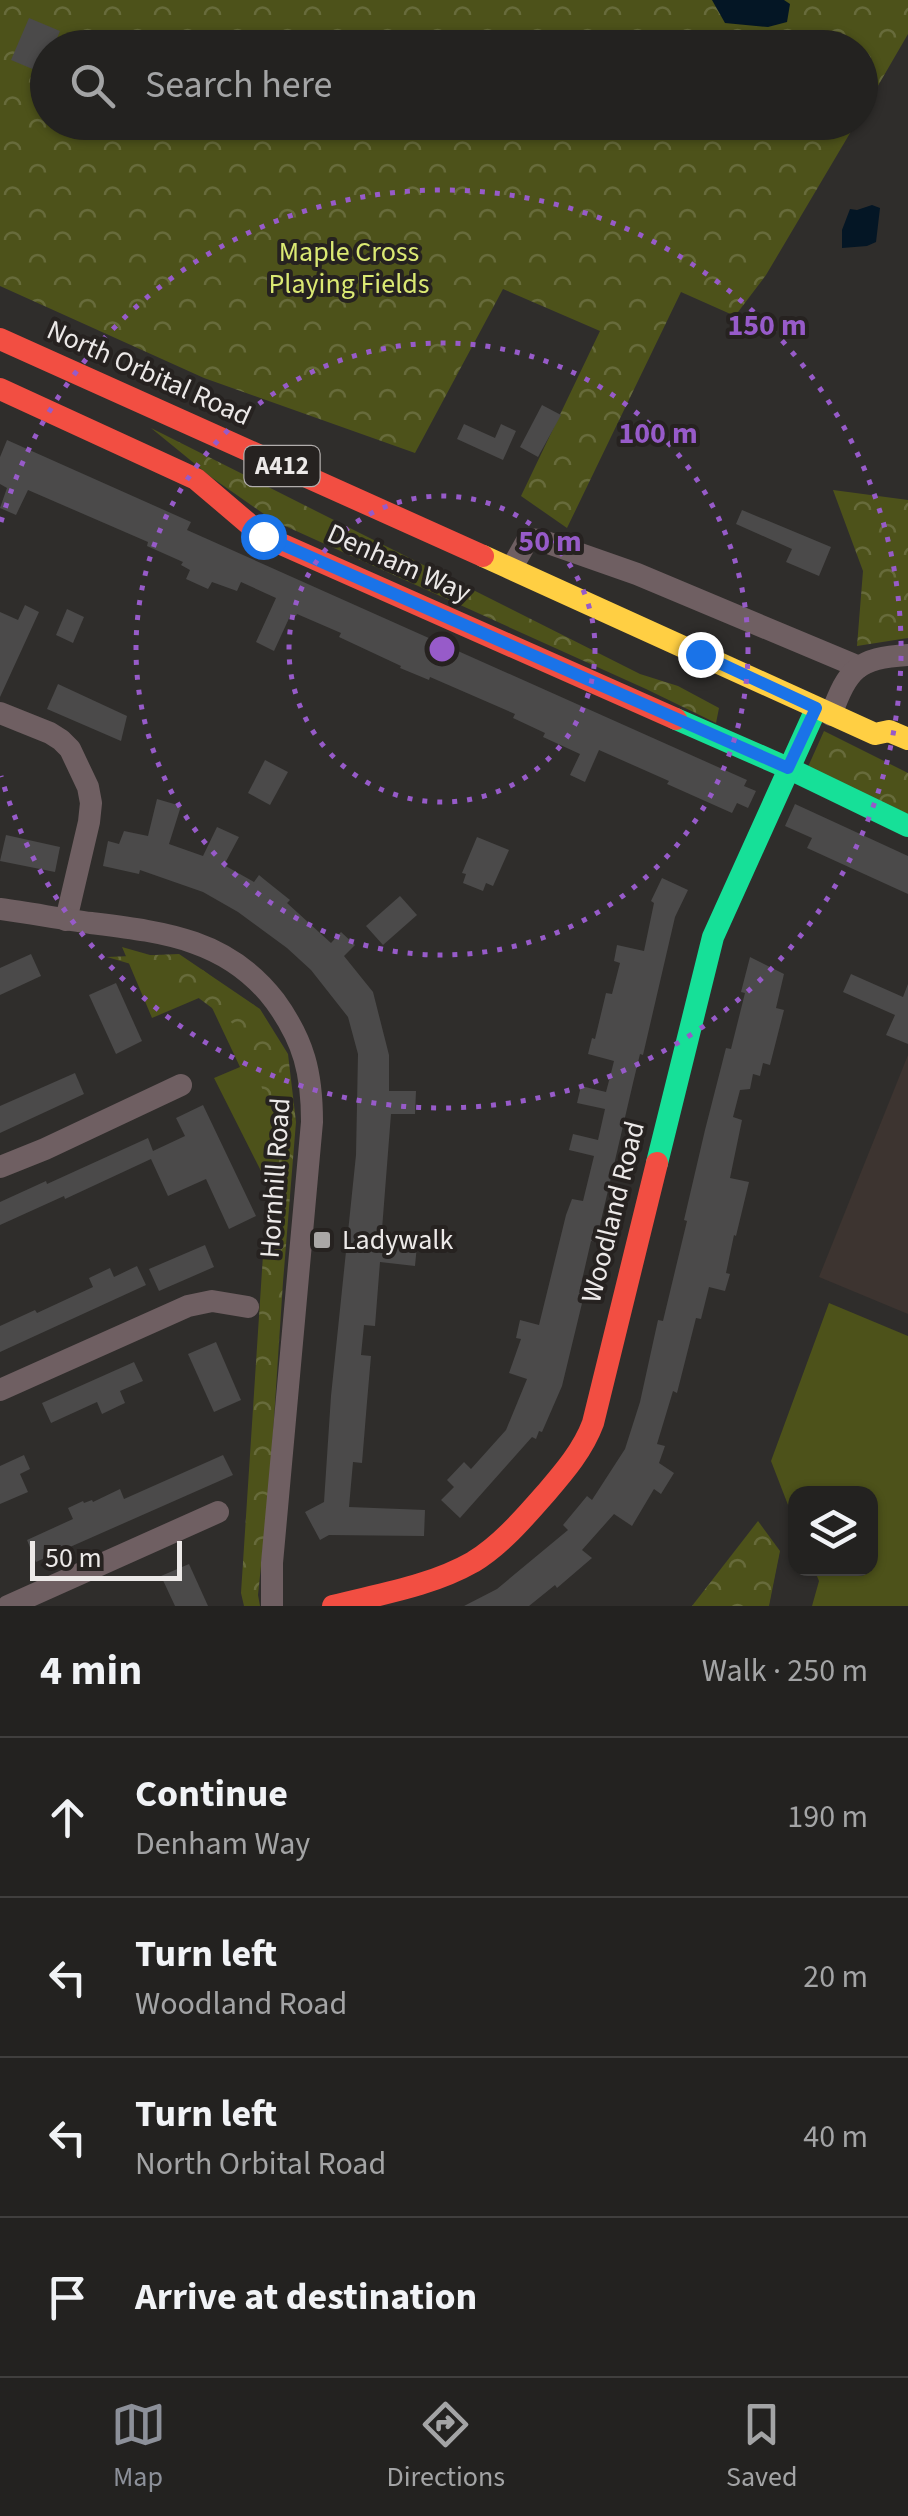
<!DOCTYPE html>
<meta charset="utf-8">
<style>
body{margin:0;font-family:"Source Sans 3",sans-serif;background:#2b2a29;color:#f1f3f6}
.controls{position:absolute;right:30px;bottom:30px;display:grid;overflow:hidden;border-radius:20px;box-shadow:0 2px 8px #0004}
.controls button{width:90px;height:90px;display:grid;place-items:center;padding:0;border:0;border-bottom:2px solid #403f3e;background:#232220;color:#f1f3f6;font:50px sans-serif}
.scale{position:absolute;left:30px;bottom:25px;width:152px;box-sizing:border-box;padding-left:10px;border:5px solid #ece9e8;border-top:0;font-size:28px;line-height:35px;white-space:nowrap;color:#ece9e8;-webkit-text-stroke:8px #262220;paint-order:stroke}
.stop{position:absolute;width:30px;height:30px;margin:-22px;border:8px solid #1a73e8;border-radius:50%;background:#fff}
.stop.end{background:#1a73e8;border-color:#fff;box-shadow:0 2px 10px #0008}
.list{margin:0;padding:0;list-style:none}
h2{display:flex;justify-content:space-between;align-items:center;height:130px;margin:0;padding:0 40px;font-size:42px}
h2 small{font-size:32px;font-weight:400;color:#a3a4a5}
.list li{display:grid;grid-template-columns:65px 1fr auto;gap:30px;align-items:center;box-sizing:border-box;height:160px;padding:0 40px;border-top:2px solid #403f3e}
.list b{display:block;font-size:38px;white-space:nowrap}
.list p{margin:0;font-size:32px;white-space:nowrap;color:#a3a4a5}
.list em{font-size:32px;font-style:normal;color:#a3a4a5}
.icon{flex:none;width:55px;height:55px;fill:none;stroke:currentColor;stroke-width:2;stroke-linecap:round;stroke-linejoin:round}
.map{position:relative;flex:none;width:908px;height:1606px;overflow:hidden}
.search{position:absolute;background:#232220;box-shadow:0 2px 8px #0004;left:30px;right:30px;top:30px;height:110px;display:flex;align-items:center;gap:25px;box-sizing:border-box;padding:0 35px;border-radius:55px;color:#a3a4a5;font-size:38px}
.sheet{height:770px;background:#232220}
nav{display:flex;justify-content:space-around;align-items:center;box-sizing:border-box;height:140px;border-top:2px solid #403f3e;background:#232220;font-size:28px;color:#a3a4a5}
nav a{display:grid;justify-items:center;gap:5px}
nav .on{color:#8c9099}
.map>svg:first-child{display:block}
</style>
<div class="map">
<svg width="908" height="1606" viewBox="0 0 908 1606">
<defs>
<pattern id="forest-crowns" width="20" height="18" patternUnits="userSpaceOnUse" patternTransform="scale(2.5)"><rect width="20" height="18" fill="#4d521a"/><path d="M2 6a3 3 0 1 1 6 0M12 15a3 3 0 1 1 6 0" fill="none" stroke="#676b3b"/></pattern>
</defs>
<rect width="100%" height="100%" fill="#2f2d2b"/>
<!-- built -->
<polygon fill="#3d3430" points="908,1055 908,1314 819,1277"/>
<!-- grass -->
<g fill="#4d521a">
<polygon points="122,947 203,970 243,1002 269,1045 280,1194 262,1173 214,1078 240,1067 206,995 152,1018"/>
<polygon points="829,1303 908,1336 908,1606 812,1606 819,1581 814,1569 870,1568 870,1494 796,1494 795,1523 771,1461"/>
</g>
<!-- forest -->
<g fill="url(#forest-crowns)">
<polygon points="0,0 908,0 908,34 861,115 860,48 48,48 48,122 856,123 766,275 735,316 681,292 567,528 521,496 600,331 503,289 415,453 204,378 0,286"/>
<polygon points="151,428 640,674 678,686 719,708 716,723 646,689 274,521 211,477"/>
<polygon points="833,490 908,500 908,638 857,646 863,571"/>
<polygon points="824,731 908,773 908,814 807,769"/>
<polygon points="179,954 260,1009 288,1054 296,1122 283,1282 270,1479 258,1595 260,1606 244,1606 241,1593 263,1255 274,1126 244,1032 168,975 107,957"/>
<polygon points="758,1521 780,1551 769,1606 692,1606"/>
</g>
<!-- water -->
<g fill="#041625">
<polygon points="712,0 784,0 790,4 787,22 768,27 725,23"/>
<polygon points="872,205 880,208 876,242 867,246 842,248 842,230 850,209 857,210"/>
</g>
<!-- building -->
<g fill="#4b4a4a">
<polygon points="29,18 60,31 53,48 48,48 48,60 42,73 11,60"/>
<polygon points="542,405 561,415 538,457 520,447"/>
<polygon points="464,424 495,438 501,424 516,431 503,460 457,439"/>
<polygon points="7,440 191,522 187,530 747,780 744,786 756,791 748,808 737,803 732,813 667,784 669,781 599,750 585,782 570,775 580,754 543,737 545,733 513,718 515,714 430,677 429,680 400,668 401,666 339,637 341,633 297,614 296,616 291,614 274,651 256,642 276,598 241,582 237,591 212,582 208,589 186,579 190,570 181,565 183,562 147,546 148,542 28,490 16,515 0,508 7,488 0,484 0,457"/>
<polygon points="742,510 831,547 819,576 786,562 792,549 736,524"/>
<polygon points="25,605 39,612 0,697 0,612 18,620"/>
<polygon points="67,609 84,617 73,643 56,635"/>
<polygon points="58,684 127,716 121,741 47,709"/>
<polygon points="265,760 288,772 270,805 248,793"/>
<polygon points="157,799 181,806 169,844 203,856 217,827 239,837 224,865 254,882 259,875 265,880 290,900 287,903 331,943 341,932 355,945 344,956 373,992 389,1055 389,1091 416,1091 415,1114 391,1114 381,1242 417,1245 415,1266 380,1262 375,1326 364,1325 361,1355 371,1356 367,1402 362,1463 353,1462 349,1507 425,1510 424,1536 329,1535 320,1540 305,1512 324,1502 331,1396 356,1155 358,1054 348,1017 311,970 287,948 238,912 203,892 140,870 139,874 103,866 108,841 119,844 124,831 148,836"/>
<polygon points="795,804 908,856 908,894 807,848 812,838 785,826"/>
<polygon points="6,835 60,847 55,872 0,861"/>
<polygon points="477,837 509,850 493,886 486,883 483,891 463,883 466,874 462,873"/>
<polygon points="662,878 688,890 675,917 643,1055 640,1054 633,1083 596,1242 591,1241 579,1293 584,1295 562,1386 542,1432 539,1431 536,1439 532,1437 460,1518 441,1500 454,1487 447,1480 464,1462 471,1469 506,1430 527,1379 509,1373 521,1339 516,1338 520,1320 539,1325 566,1215 572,1199 583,1201 594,1156 569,1150 573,1134 598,1140 605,1109 577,1103 581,1086 606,1092 610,1077 614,1061 588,1054 592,1038 595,1039 606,993 612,994 620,963 614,961 617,945 644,951 654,903 651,901"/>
<polygon points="400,896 417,915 383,945 366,926"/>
<polygon points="31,954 41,976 0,995 0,968"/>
<polygon points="750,957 784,974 776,1008 784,1010 770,1065 763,1063 760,1076 753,1074 750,1089 740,1090 733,1117 742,1120 730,1178 749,1182 736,1236 734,1235 726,1273 730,1274 725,1291 709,1287 701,1319 696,1318 677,1393 673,1391 657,1444 665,1446 659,1463 674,1473 661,1494 654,1489 632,1526 614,1514 582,1550 592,1558 557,1588 555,1585 529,1606 464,1606 497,1589 568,1530 563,1525 587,1496 592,1500 625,1449 640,1402 658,1320 663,1321 687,1221 684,1220 705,1130 726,1048 731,1049 745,993 741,992"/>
<polygon points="851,974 903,997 908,984 908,1044 886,1035 895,1015 843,992"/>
<polygon points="116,983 142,1041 116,1054 89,995"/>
<polygon points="75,1073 84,1094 0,1133 0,1106"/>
<polygon points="203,1105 256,1216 229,1229 206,1179 168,1196 151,1159 65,1199 64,1196 0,1225 0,1202 46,1181 47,1184 148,1138 153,1151 185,1136 176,1118"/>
<polygon points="205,1245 214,1267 159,1291 149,1269"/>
<polygon points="137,1266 146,1285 0,1352 0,1326 35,1310 37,1313 93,1287 89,1278 110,1268 114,1277"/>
<polygon points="216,1342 241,1400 214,1412 188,1354"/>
<polygon points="134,1362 143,1381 120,1391 125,1403 102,1414 97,1402 51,1423 42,1403"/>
<polygon points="24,1455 30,1469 20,1474 28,1492 0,1504 0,1466"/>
<polygon points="223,1455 233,1475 36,1562 27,1540 73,1519 68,1508 83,1501 84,1503 92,1500 93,1502 120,1489 124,1499"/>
<polygon points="189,1564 208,1606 175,1606 161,1576"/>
</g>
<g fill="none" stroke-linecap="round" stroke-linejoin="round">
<!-- street -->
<g stroke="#6f5f62" stroke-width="22">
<polyline points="511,569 528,539 540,540 637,574 859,667"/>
<polyline points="0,713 50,733 61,740 70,749 88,787 91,803 89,822 66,920"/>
<path d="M831 715C848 669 857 658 908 655"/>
<path d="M0 909C30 913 61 919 91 923 163 932 228 939 275 1001 304 1041 312 1073 312 1122L272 1563V1606"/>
<polyline points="0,1167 45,1149 181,1085"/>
<polyline points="0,1390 188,1306 212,1301 248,1307"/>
<polyline points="8,1606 218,1512"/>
</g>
<!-- fast -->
<g stroke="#16e098" stroke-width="22">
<polyline points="676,719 788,768 908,826"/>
<polyline points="657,1163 713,937 816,709"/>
</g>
<!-- slow -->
<polyline stroke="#ffcf43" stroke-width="22" points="483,556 875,734 889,731 908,739"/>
<!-- jam -->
<g stroke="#f24e42" stroke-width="22">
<polyline points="0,339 483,556"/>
<polyline points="0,389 196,479 263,536 676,719"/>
<path d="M333 1606C380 1594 431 1586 473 1562 501 1545 525 1517 546 1493 564 1472 583 1450 593 1423L657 1163"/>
</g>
</g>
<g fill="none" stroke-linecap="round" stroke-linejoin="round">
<!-- route -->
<polyline stroke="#1a73e8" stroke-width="12" points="263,536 788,768 816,708 700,654"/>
</g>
<!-- distance rings -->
<g fill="none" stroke="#975bc9" stroke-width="5" stroke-dasharray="5 10">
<circle cx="442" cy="649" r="153"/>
<circle cx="442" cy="649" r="306"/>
<path d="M1 522A459 459 0 1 1 1 776"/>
</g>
<!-- markers -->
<rect fill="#aaa7a6" stroke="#262220" stroke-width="4" x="312" y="1230" width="20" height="20" rx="5"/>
<g text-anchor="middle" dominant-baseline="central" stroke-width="8" stroke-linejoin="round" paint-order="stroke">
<!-- shield labels -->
<rect fill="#262220" stroke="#b1adac" stroke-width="2.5" x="244.5" y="446" width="75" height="40" rx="8"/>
<g font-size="25" font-weight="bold" fill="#ece9e8">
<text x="282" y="466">A412</text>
</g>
<!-- park labels -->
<g font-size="28" fill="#dbe973" stroke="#262220">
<text x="349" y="252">Maple Cross<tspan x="349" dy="32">Playing Fields</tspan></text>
</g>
<!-- street labels -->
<g font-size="28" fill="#ece9e8" stroke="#262220">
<text transform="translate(149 373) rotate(24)">North Orbital Road</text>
<text transform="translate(399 563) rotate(24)">Denham Way</text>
<text transform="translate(275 1178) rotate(-86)">Hornhill Road</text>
<text transform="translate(613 1212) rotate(-76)">Woodland Road</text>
</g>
<!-- poi labels -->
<g font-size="28" fill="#ece9e8" stroke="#262220" text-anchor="start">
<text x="342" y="1240">Ladywalk</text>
</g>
</g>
<circle cx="442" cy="649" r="15" fill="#975bc9" stroke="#262220" stroke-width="5"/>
<g font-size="30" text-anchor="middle" font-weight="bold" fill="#975bc9" stroke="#262220" stroke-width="8" stroke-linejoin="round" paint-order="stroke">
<text x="767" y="335">150 m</text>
<text x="658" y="443">100 m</text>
<text x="550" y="551">50 m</text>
</g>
</svg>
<div class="controls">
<button><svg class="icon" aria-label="layers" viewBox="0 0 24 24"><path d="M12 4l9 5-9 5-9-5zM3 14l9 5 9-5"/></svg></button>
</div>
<div class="scale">50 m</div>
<div class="stop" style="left:263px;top:536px"></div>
<div class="stop end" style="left:700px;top:654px"></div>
<div class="search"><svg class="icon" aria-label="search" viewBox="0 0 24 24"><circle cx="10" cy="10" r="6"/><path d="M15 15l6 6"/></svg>Search here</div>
</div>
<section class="sheet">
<h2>4 min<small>Walk · 250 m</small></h2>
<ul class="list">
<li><svg class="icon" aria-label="ahead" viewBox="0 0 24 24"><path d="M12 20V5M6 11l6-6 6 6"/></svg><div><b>Continue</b><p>Denham Way</p></div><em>190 m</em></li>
<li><svg class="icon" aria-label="left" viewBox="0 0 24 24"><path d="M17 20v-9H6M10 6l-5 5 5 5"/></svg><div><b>Turn left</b><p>Woodland Road</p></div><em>20 m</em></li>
<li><svg class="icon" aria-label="left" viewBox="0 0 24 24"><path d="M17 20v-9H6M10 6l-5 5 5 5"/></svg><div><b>Turn left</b><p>North Orbital Road</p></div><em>40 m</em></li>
<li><svg class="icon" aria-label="arrive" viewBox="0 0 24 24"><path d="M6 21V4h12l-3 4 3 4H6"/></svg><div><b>Arrive at destination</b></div></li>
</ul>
</section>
<nav>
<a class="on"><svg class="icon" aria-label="map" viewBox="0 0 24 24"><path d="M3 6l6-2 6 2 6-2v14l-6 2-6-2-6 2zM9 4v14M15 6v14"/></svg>Map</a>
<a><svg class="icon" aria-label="directions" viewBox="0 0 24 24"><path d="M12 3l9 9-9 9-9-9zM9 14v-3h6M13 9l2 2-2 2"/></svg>Directions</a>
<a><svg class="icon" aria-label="saved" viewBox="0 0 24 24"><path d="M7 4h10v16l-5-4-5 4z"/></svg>Saved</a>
</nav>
